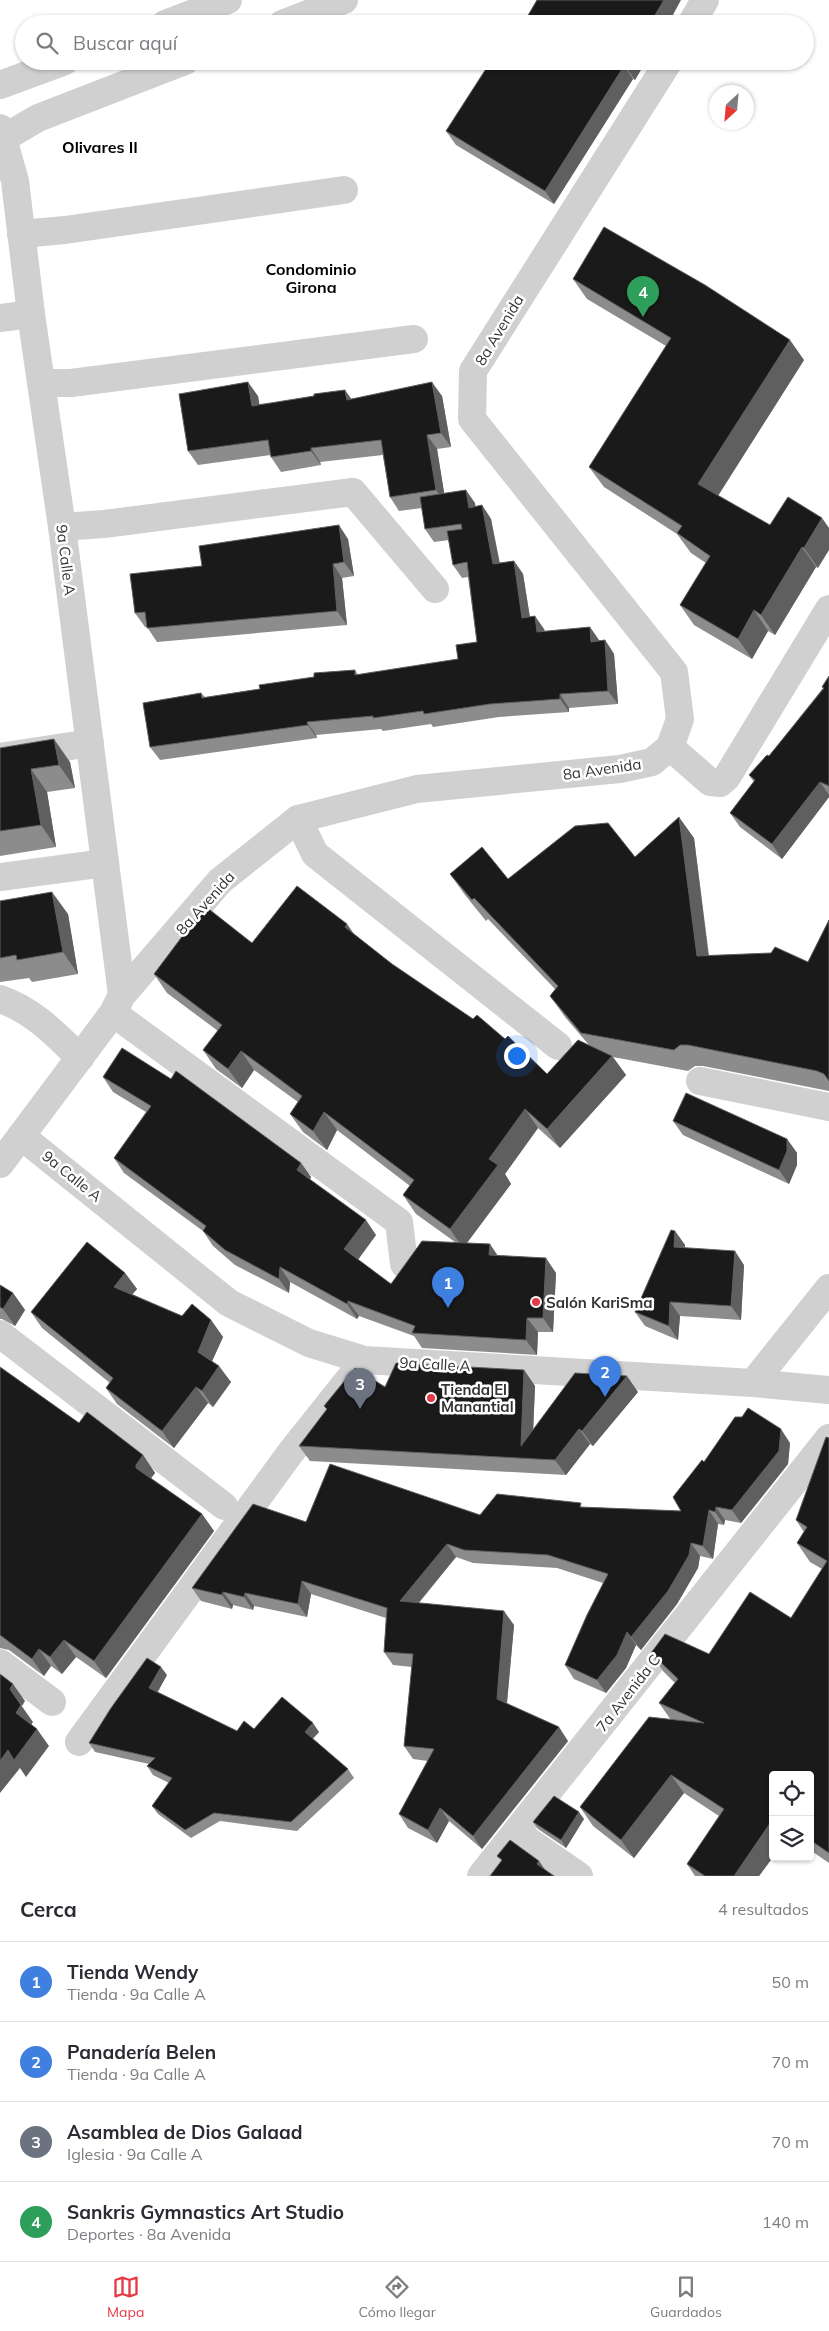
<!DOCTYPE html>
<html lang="es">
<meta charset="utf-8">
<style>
body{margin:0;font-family:Mulish,sans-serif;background:#f7f7f7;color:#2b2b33}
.controls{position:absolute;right:15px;bottom:15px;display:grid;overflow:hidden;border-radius:5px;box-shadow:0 1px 4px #0004}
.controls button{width:45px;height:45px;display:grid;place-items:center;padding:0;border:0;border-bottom:1px solid #e1e1e2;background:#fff;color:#2b2b33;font:25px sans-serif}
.compass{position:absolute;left:709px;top:85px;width:45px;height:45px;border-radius:50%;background:#fff;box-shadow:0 1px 4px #0004;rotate:206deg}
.you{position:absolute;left:516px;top:1055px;width:18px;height:18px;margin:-12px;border:4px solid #fff;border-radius:50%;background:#1a73e8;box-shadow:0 0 0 8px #1a73e833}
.badge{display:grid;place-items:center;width:32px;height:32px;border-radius:50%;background:#e63946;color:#fff;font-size:16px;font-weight:700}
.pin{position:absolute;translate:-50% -41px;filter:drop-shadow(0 1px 2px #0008)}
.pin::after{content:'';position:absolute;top:26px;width:18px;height:15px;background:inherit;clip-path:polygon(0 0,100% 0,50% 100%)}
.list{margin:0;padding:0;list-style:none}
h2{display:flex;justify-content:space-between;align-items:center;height:65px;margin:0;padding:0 20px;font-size:21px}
h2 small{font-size:16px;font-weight:400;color:#7c7c81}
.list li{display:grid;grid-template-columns:32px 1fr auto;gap:15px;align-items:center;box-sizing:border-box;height:80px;padding:0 20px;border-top:1px solid #e1e1e2}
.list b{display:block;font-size:19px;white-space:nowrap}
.list p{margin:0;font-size:16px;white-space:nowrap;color:#7c7c81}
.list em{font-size:16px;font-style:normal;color:#7c7c81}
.icon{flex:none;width:28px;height:28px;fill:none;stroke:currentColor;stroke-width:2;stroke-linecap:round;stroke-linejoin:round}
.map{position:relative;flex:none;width:829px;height:1876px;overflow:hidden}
.search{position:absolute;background:#fff;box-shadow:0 1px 4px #0004;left:15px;right:15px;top:15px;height:55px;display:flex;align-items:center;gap:12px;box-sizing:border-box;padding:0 18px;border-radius:28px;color:#7c7c81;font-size:19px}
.sheet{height:385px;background:#fff}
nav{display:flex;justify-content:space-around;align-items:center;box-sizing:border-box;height:70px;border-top:1px solid #e1e1e2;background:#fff;font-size:14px;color:#7c7c81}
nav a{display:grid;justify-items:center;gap:2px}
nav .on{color:#e63946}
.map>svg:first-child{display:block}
</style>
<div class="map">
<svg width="829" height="1876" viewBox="0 0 829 1876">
<rect width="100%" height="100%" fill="#fff"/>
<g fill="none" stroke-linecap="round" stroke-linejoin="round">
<!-- street -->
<g stroke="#d0d0d0" stroke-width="28">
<polyline points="165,24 228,0"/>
<polyline points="282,24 344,0"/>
<polyline points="691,24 705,0"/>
<polyline points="0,85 65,61"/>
<polyline points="0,128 15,181 31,314 62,527 122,995"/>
<polyline points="4,138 38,118 185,61"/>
<polyline points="21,234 65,230 344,190"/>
<polyline points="0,318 31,314"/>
<polyline points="42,383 71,383 414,339"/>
<polyline points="62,527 104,524 353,492 435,589"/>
<polyline points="670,747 710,782 720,783 727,777 829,609"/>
<polyline points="0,757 90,743"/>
<polyline points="298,819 315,854 558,1046"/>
<polyline points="0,877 105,863"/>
<path d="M0 999C34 1011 55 1034 80 1058"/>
<polyline points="113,1013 399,1222 404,1264"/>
<polyline points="700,1081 829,1107"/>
<polyline points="21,1136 229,1303 309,1343 364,1360 753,1383 829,1390"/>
<polyline points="0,1164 113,1013 122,995 220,881 298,819 417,789 620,769 652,762 670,747 680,719 674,672 472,419 473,371 669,61"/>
<polyline points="0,1334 224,1506"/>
<polyline points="753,1383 829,1288"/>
<polyline points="0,1663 52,1702"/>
<polyline points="79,1742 291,1452 350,1378"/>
<polyline points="517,1833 579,1876"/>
<polyline points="481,1876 829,1438"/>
</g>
</g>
<!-- wall -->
<g fill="#8c8c8c">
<polygon points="491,61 646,61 635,80 633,79 554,204 456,145 446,131"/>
<polygon points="573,279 804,360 718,496 770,525 788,497 818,568 816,567 775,635 768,631 752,659 694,625 680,605 706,563 691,553 677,534 604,487 589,467 666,346 587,299"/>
<polygon points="258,396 259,404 352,399 442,396 451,447 437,449 444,493 475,503 475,507 482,505 491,519 500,563 514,561 523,574 530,617 544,629 545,631 599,641 605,640 614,654 618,704 569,708 569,712 499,717 433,727 431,724 383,731 381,729 316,735 317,738 160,760 150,747 201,693 205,697 260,689 314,677 355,670 358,675 458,659 477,642 468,577 462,578 453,565 449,540 434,542 425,529 422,508 399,511 390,497 383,455 320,462 321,465 281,472 271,457 271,455 198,465 188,451"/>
<polygon points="348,539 354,576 342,578 347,625 157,642 147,627 145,627 135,613 202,566"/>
<polygon points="829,676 829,797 782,859 740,827 730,813 754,782 749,775 769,756 823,688 822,687"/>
<polygon points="0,748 70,762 75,788 47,792 56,847 0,856"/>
<polygon points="694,838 709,955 808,962 829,920 829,1091 703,1066 695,1066 688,1071 613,1057 626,1075 560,1148 538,1128 505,1174 511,1184 467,1243 498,1256 556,1273 553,1332 538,1332 537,1355 422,1348 414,1336 359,1316 357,1319 290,1282 289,1293 235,1265 213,1246 203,1231 124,1173 114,1158 146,1112 113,1092 103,1077 301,1163 311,1177 310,1180 376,1235 358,1259 391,1284 455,1242 416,1214 403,1195 410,1186 337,1130 327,1150 303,1132 290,1114 298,1102 254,1070 242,1088 216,1069 203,1050 218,1031 167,993 154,974 252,943 354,934 392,964 473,1019 505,1039 547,1074 589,1045 565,1017 550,996 555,989 488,919 486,921 465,895 450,874 508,879 635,857"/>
<polygon points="0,901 68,914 78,974 32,982 29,978 0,982"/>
<polygon points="673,1121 787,1139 797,1153 797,1165 789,1184 683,1135"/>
<polygon points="675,1231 685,1245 684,1248 744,1265 741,1320 680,1316 678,1340 645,1326 635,1312"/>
<polygon points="125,1273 137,1289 132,1294 182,1316 211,1320 223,1337 212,1361 231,1382 213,1407 208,1403 174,1448 117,1404 106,1388 110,1383 42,1328 31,1312"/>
<polygon points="0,1285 13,1293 25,1310 15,1326 2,1319 0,1319"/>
<polygon points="0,1367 79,1423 143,1455 155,1473 151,1478 202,1514 214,1531 106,1678 76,1657 62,1674 51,1666 44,1676 9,1650 0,1648"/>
<polygon points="524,1370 535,1386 533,1430 638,1392 593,1446 590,1444 566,1475 310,1461 299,1446 327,1410 324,1406 385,1387"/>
<polygon points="829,1438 829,1863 810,1850 810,1775 773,1775 773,1857 759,1876 695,1876 687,1864 719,1816 684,1793 634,1858 593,1826 580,1807 671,1720 659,1703 675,1683 663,1671 651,1653 709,1654 791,1618 822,1569 810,1562 797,1543 804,1532 796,1520"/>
<polygon points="790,1443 788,1464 741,1523 725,1520 724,1525 718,1524 713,1559 700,1556 698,1568 677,1604 641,1650 636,1645 626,1668 606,1693 574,1679 565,1665 603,1583 557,1568 473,1563 456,1557 419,1603 514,1625 507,1704 568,1741 482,1849 449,1821 437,1843 408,1828 399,1814 428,1761 413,1759 404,1746 412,1667 393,1665 384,1652 386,1618 311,1594 307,1617 254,1606 253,1610 233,1605 232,1609 201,1601 192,1588 306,1522 480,1515 583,1507 681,1511 704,1462"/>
<polygon points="167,1675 157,1692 237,1731 254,1729 319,1732 313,1739 348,1769 354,1778 297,1831 220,1821 191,1838 158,1814 152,1806 169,1783 153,1775 147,1766 149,1764 95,1752 89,1743"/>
<polygon points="584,1819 566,1848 538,1829 533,1822"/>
</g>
<!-- shaded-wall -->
<g fill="#5f5f5f">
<polygon points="664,0 681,0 668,24 650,24"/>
<polygon points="629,61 646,61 635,80 626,67"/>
<polygon points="624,66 633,79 554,204 545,191"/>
<polygon points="790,340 804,360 712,505 698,484"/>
<polygon points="248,382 258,396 262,420 252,406"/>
<polygon points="432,382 442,396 451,447 441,433"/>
<polygon points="345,390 355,404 347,400"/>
<polygon points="427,435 437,449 446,504 436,490"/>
<polygon points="311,448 320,462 321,465 311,451"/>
<polygon points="466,490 475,503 478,521 469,508"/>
<polygon points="482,505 491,519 502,577 493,564"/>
<polygon points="822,518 829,528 829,550 818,568 804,548"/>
<polygon points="339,525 348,539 354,576 344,562"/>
<polygon points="802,547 816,567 775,635 761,615"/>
<polygon points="514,561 523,574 532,631 522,618"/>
<polygon points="333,564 342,578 347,625 337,611"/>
<polygon points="754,610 768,631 752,659 738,639"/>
<polygon points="535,616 544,629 546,645 537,632"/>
<polygon points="590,627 599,640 601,655 591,642"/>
<polygon points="605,640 614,654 618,704 608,691"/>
<polygon points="560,694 569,708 569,712 560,699"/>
<polygon points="307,722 316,735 317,738 308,725"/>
<polygon points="54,739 70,762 75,788 59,765"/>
<polygon points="31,769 47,792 56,847 41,825"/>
<polygon points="820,782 829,795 829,797 782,859 772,844"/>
<polygon points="679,817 694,838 711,977 697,956"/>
<polygon points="52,892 68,914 78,974 63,952"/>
<polygon points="347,924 360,943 345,927"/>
<polygon points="241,1051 254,1070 242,1088 228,1069"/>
<polygon points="612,1056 626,1075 560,1148 547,1129"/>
<polygon points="525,1109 538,1128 505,1174 511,1184 463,1248 450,1229 489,1159"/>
<polygon points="324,1112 337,1130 327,1150 313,1131"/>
<polygon points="787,1139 797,1153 797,1165 789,1184 779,1170"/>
<polygon points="301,1163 311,1177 307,1185 297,1170"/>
<polygon points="366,1220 376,1235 355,1264 344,1249"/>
<polygon points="675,1231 685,1245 684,1261 674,1247"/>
<polygon points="490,1244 500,1259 489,1255"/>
<polygon points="735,1251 744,1265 741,1320 731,1306"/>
<polygon points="546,1258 556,1273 553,1332 543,1318"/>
<polygon points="280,1267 290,1282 289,1293 279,1279"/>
<polygon points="125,1273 137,1289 125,1303 114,1287"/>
<polygon points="13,1293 25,1310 15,1326 3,1309"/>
<polygon points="348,1301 359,1316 357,1319 347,1304"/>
<polygon points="670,1302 680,1316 678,1340 669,1326"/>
<polygon points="527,1318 538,1332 537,1355 526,1340"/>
<polygon points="211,1320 223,1337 209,1368 198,1352"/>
<polygon points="219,1366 231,1382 213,1407 202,1391"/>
<polygon points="524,1370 535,1386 532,1458 521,1446"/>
<polygon points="627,1376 638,1392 593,1446 582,1431"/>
<polygon points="196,1387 208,1403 174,1448 162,1431"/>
<polygon points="579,1429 590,1444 566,1475 555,1460"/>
<polygon points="781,1429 790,1443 788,1464 741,1523 732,1510"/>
<polygon points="143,1455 155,1473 148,1482 136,1468 136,1465"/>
<polygon points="716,1507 725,1520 724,1525 715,1512"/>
<polygon points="709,1510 718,1524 713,1559 703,1546"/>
<polygon points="202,1514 214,1531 106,1678 94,1661"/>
<polygon points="691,1543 700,1556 698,1568 677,1604 641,1650 631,1637"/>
<polygon points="447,1544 456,1557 409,1614 400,1601"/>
<polygon points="302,1581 311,1594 307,1617 298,1604"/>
<polygon points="223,1592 233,1605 232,1609 222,1595"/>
<polygon points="245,1593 254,1606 253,1610 244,1597"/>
<polygon points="504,1611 514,1625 506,1712 497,1699"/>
<polygon points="627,1632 636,1645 626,1668 606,1693 597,1680"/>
<polygon points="64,1640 76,1657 62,1674 50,1657"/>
<polygon points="39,1649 51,1666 44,1676 32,1659"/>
<polygon points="161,1667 167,1675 155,1697 149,1688"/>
<polygon points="13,1684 25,1701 22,1706 10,1689"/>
<polygon points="21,1705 33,1722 28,1730 16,1713"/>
<polygon points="313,1723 319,1732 311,1740 305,1732"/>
<polygon points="559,1727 568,1741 482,1849 473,1836"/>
<polygon points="37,1729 49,1746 26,1777 20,1768 0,1793 0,1761 8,1750"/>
<polygon points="671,1775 684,1793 634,1858 621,1840"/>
<polygon points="440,1808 449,1821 437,1843 428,1830"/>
<polygon points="579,1812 584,1819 566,1848 561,1840"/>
<polygon points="773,1819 773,1857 759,1876 734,1876"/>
<polygon points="539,1861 548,1874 537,1864"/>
</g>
<!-- building -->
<g fill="#1a1a1a" stroke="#5f5f5f">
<polygon points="537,0 664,0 650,24 523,24"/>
<polygon points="491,61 629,61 626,67 624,66 545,191 446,131"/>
<polygon points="604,227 705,285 790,340 698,484 770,525 788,497 822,518 804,548 802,547 761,615 754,610 738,639 680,605 710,556 677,533 682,526 589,467 671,338 573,279"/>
<polygon points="248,382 252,406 314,396 314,394 345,390 347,400 432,382 441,433 427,435 436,490 390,497 381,440 311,448 311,451 271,457 268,440 188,451 179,394"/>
<polygon points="466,490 469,508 482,505 493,564 514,561 522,618 535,616 537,632 590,627 591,642 605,640 608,691 560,694 560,699 490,704 424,714 423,711 373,718 373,716 307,722 308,725 150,747 143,703 201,693 202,698 260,689 259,685 314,677 314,673 355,670 355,675 458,659 456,645 477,642 467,562 453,565 447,531 462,529 461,524 425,529 420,497"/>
<polygon points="339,525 344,562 333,564 337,611 147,628 145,612 135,613 130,574 202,566 199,546"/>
<polygon points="829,676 829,786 820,782 772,844 730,813 755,780 749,775 767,755 769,756 824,688 822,687"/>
<polygon points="54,739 59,765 31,769 41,825 0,831 0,748"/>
<polygon points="679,817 697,956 771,953 775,947 808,962 829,920 829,1081 824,1074 817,1071 688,1045 680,1045 674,1050 581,1033 550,996 558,986 474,898 472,900 450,874 482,847 508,879 575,826 608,823 635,857"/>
<polygon points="297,886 347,924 345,927 392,964 473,1019 477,1015 505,1039 508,1036 547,1074 578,1040 612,1056 547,1129 525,1109 489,1159 498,1165 450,1229 403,1195 414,1180 324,1112 313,1131 290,1114 302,1096 263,1067 241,1051 228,1069 203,1050 222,1025 154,974 205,906 252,943"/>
<polygon points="52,892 63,952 17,960 16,955 0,958 0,901"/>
<polygon points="122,1048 171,1079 176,1071 301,1163 297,1170 366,1220 344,1249 391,1284 422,1241 490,1244 489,1255 546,1258 543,1318 527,1318 526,1340 412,1333 415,1326 348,1301 347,1304 280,1267 279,1279 225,1250 203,1231 206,1226 114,1158 151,1106 103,1077"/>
<polygon points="686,1093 787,1139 787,1151 779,1170 673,1121"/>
<polygon points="671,1230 675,1231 674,1247 735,1251 731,1306 670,1302 669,1326 635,1312"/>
<polygon points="87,1242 125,1273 114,1287 182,1316 192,1304 211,1320 198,1352 219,1366 202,1391 196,1387 162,1431 106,1388 113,1378 31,1312"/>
<polygon points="0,1285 13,1293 3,1309 0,1307"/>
<polygon points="396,1363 524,1370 521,1446 575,1373 627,1376 582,1431 579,1429 555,1460 299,1446 327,1409 324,1406 355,1368 385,1387"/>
<polygon points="0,1367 79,1423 87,1412 143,1455 136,1465 136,1468 202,1514 94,1661 64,1640 50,1657 39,1649 32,1659 0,1635"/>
<polygon points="748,1408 781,1429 779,1451 732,1510 716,1507 715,1512 709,1510 703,1546 691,1543 689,1555 668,1591 631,1637 627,1632 617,1655 597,1680 565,1665 587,1615 608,1574 548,1555 464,1550 447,1544 400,1601 504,1611 497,1699 559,1727 473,1836 440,1808 428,1830 399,1814 434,1749 404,1746 413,1654 384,1652 387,1608 302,1581 298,1604 245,1593 244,1597 223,1592 222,1595 192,1588 253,1504 306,1522 330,1464 480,1515 497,1494 581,1503 580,1507 681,1511 673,1497 702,1460 704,1462 735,1417 742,1417"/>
<polygon points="826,1437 829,1438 829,1853 810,1840 810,1775 773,1775 773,1819 734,1876 705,1876 687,1864 724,1809 671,1775 621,1840 580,1807 649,1717 704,1723 659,1703 678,1679 651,1653 665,1634 709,1654 750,1592 791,1618 827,1561 797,1543 807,1527 796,1520"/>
<polygon points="147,1658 161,1667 149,1688 237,1731 244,1721 254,1729 282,1697 313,1723 305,1732 348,1769 291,1822 214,1813 185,1830 152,1806 172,1778 147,1766 155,1758 89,1743 111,1708"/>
<polygon points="0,1674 13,1684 10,1689 21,1705 16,1713 37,1729 14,1760 8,1750 0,1761"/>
<polygon points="554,1796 579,1812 561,1840 533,1822"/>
<polygon points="510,1840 539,1861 537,1864 554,1876 490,1876 502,1860 497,1856"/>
</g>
<!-- markers -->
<g fill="#e63946" stroke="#fff" stroke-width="2">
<circle cx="536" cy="1302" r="5"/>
<circle cx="431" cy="1398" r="5"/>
</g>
<g text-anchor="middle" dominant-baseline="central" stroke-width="5" stroke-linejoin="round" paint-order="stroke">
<!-- street labels -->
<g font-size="15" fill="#333" stroke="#fff">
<text transform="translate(499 330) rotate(-59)">8a Avenida</text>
<text transform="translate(66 560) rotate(83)">9a Calle A</text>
<text transform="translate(602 769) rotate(-8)">8a Avenida</text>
<text transform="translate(205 903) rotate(-48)">8a Avenida</text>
<text transform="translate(72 1176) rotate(39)">9a Calle A</text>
<text transform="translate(435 1364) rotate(3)">9a Calle A</text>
<text transform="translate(628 1693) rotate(-52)">7a Avenida C</text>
</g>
<!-- poi labels -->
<g font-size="15" font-weight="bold" fill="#333" stroke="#fff" text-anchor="start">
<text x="546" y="1302">Salón KariSma</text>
<text x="441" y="1389">Tienda El<tspan x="441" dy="17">Manantial</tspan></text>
</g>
<!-- neighbourhood labels -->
<g font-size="16" font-weight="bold" fill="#000" stroke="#fff">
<text x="100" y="147">Olivares II</text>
<text x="311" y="269">Condominio<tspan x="311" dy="18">Girona</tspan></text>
</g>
</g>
</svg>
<div class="controls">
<button><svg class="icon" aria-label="locate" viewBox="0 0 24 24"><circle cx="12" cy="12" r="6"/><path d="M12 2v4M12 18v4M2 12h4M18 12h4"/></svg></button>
<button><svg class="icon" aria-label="layers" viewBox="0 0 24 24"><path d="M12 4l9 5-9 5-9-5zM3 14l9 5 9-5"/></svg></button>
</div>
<svg class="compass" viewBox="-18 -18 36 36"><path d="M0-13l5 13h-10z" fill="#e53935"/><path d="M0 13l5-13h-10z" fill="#7c7c81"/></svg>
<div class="you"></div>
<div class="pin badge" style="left:448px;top:1308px;background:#3f7fe0">1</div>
<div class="pin badge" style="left:605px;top:1397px;background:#3f7fe0">2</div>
<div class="pin badge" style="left:360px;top:1409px;background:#6b7280">3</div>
<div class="pin badge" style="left:643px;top:317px;background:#2e9e5b">4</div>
<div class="search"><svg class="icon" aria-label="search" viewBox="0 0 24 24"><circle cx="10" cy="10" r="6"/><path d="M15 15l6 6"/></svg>Buscar aquí</div>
</div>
<section class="sheet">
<h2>Cerca<small>4 resultados</small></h2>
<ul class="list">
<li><span class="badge" style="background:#3f7fe0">1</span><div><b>Tienda Wendy</b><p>Tienda · 9a Calle A</p></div><em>50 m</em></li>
<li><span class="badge" style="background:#3f7fe0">2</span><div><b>Panadería Belen</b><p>Tienda · 9a Calle A</p></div><em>70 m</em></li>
<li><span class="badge" style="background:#6b7280">3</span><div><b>Asamblea de Dios Galaad</b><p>Iglesia · 9a Calle A</p></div><em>70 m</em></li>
<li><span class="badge" style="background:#2e9e5b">4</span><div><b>Sankris Gymnastics Art Studio</b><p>Deportes · 8a Avenida</p></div><em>140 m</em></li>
</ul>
</section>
<nav>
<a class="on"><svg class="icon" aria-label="map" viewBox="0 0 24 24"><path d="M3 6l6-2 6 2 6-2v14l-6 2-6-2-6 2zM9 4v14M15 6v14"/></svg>Mapa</a>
<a><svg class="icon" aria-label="directions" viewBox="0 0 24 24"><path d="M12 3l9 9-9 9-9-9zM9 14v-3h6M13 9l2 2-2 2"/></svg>Cómo llegar</a>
<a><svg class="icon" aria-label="saved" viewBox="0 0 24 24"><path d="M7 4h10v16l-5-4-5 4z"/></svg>Guardados</a>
</nav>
